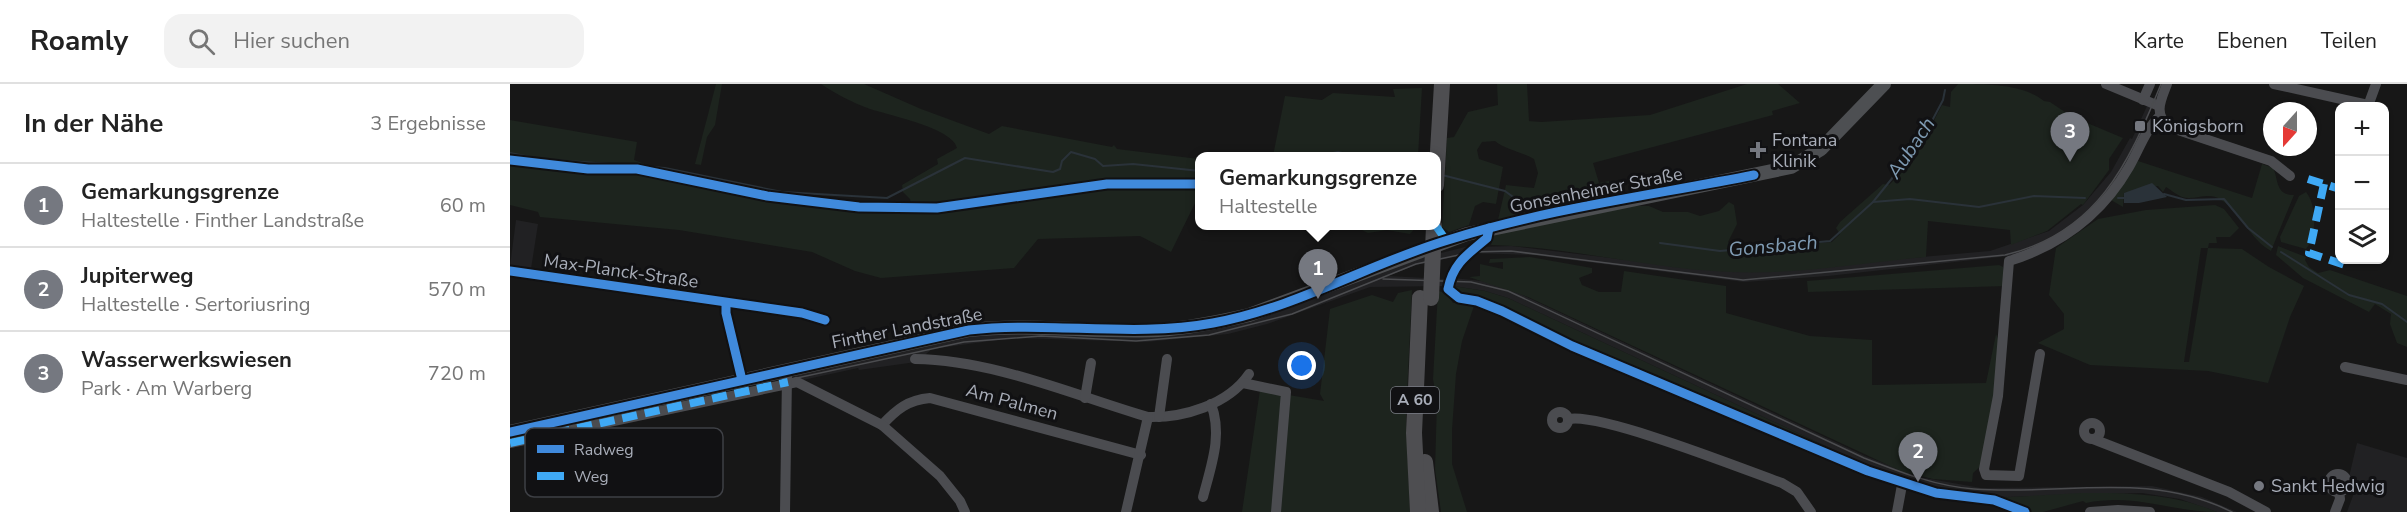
<!DOCTYPE html>
<html lang="de">
<meta charset="utf-8">
<style>
body{margin:0;font-family:"Nunito Sans",sans-serif;background:#f2f2f2;color:#222}
.controls{position:absolute;right:18px;top:18px;display:grid;overflow:hidden;border-radius:12px;box-shadow:0 2px 4px #0004}
.controls button{width:54px;height:54px;display:grid;place-items:center;padding:0;border:0;border-bottom:2px solid #e0e0e0;background:#fff;color:#222;font:30px sans-serif}
.compass{position:absolute;left:1753px;top:18px;width:54px;height:54px;border-radius:50%;background:#fff;box-shadow:0 2px 4px #0004;rotate:201deg}
.you{position:absolute;left:792px;top:282px;width:21px;height:21px;margin:-15px;border:4px solid #fff;border-radius:50%;background:#1a73e8;box-shadow:0 0 0 9px #1a73e833}
.badge{display:grid;place-items:center;width:39px;height:39px;border-radius:50%;background:#757880;color:#fff;font-size:20px;font-weight:700}
.pin{position:absolute;translate:-50% -50px;filter:drop-shadow(0 2px 3px #0008)}
.pin::after{content:'';position:absolute;top:32px;width:21px;height:18px;background:inherit;clip-path:polygon(0 0,100% 0,50% 100%)}
.popup{position:absolute;left:685px;top:68px;width:246px;height:78px;box-sizing:border-box;display:grid;place-content:center;border-radius:12px;background:#fff;filter:drop-shadow(0 2px 4px #0005);font-size:20px;white-space:nowrap;color:#767676}
.popup b{font-size:22px;color:#222}
.popup::after{content:'';position:absolute;left:50%;top:100%;margin-left:-12px;border:12px solid transparent;border-top-color:#fff}
.list{margin:0;padding:0;list-style:none}
h2{display:flex;justify-content:space-between;align-items:center;height:78px;margin:0;padding:0 24px;font-size:26px}
h2 small{font-size:20px;font-weight:400;color:#767676}
.list li{display:grid;grid-template-columns:39px 1fr auto;gap:18px;align-items:center;box-sizing:border-box;height:84px;padding:0 24px;border-top:2px solid #e0e0e0}
.list b{display:block;font-size:22px;white-space:nowrap}
.list p{margin:0;font-size:20px;white-space:nowrap;color:#767676}
.list em{font-size:20px;font-style:normal;color:#767676}
.icon{flex:none;width:33px;height:33px;fill:none;stroke:currentColor;stroke-width:2;stroke-linecap:round;stroke-linejoin:round}
.map{position:relative;flex:none;width:1897px;height:428px;overflow:hidden}
header{display:flex;align-items:center;gap:36px;box-sizing:border-box;height:84px;padding:0 30px;background:#fff;border-bottom:2px solid #e0e0e0}
header strong{font-size:28px}
nav{display:flex;gap:33px;margin-inline-start:auto;font-size:21px}
.search{width:420px;height:54px;background:#f2f2f2;display:flex;align-items:center;gap:15px;box-sizing:border-box;padding:0 21px;border-radius:18px;color:#767676;font-size:22px}
main{display:flex}
aside{flex:1;background:#fff}
.map>svg:first-child{display:block}
</style>
<header>
<strong>Roamly</strong>
<div class="search"><svg class="icon" aria-label="search" viewBox="0 0 24 24"><circle cx="10" cy="10" r="6"/><path d="M15 15l6 6"/></svg>Hier suchen</div>
<nav><a>Karte</a><a>Ebenen</a><a>Teilen</a></nav>
</header>
<main>
<aside>
<h2>In der Nähe<small>3 Ergebnisse</small></h2>
<ul class="list">
<li><span class="badge">1</span><div><b>Gemarkungsgrenze</b><p>Haltestelle · Finther Landstraße</p></div><em>60 m</em></li>
<li><span class="badge">2</span><div><b>Jupiterweg</b><p>Haltestelle · Sertoriusring</p></div><em>570 m</em></li>
<li><span class="badge">3</span><div><b>Wasserwerkswiesen</b><p>Park · Am Warberg</p></div><em>720 m</em></li>
</ul>
</aside>
<div class="map">
<svg width="1897" height="428" viewBox="0 0 1897 428">
<rect width="100%" height="100%" fill="#171717"/>
<!-- built -->
<g fill="#212123">
<polygon points="1637,22 1642,24 1621,74 1586,124 1537,158 1499,172 1318,192 1234,198 1023,171 960,169 968,163 1002,162 1200,186 1240,188 1480,167 1539,147 1573,121 1601,88 1620,54 1622,55"/>
<polygon points="6,136 28,140 21,185 0,182"/>
<polygon points="963,161 954,171 906,181 878,192 936,195 936,202 860,203 757,240 718,250 636,258 502,254 422,265 416,270 405,272 406,278 349,286 348,284 293,296 286,295 283,290 475,249 619,251 759,231 907,175"/>
<polygon points="943,194 972,197 1002,206 1355,372 1409,393 1471,404 1642,402 1692,413 1727,428 1707,428 1670,415 1632,409 1497,413 1426,407 1426,404 1387,395 1365,385 998,214 975,207 943,202"/>
<polygon points="1847,359 1897,374 1897,428 1837,428 1844,409 1839,393"/>
</g>
<!-- green -->
<g fill="#1d241e" fill-rule="evenodd">
<polygon points="206,0 212,0 205,41 197,53 191,81 185,80"/>
<path d="M311 0H354L411 25 479 50 492 42 602 63 604 61 607 65 689 75V111L661 168 630 152 528 155 504 184 371 194 345 187 302 168 169 146 30 133 28 128 0 121V36L127 58 124 76C208 109 311 118 401 121L400 115 393 108 392 101 428 80 427 75 447 64C443 44 378 31 360 25 343 19 326 10 311 0Z"/>
<path d="M987 0H1017L1019 37 1031 38 1140 31 1237 0H1268L1290 19 1262 27 1263 31 1083 79 1089 99 1099 97 1103 112 988 136 996 101 1024 104 1028 89 1024 75C1012 68 994 65 985 57L972 58 967 66 969 75 993 83 986 120 973 118 965 122 959 141 939 148 932 143 937 54 944 53 958 28 988 21Z"/>
<path d="M1448 0C1477 0 1513 0 1534 17L1540 18 1558 30 1563 28 1575 38 1613 54 1599 75V86L1573 121 1571 120 1537 147 1501 161 1500 146 1418 137 1416 173C1351 179 1285 191 1221 188 1140 185 1061 163 981 161L984 149 1124 122H1139L1153 128H1178L1190 132 1209 127 1219 118 1224 121 1227 140 1218 158 1222 163 1228 165 1322 158 1330 150 1326 144 1330 138 1373 100 1379 101 1385 95 1416 52 1432 21 1440 23 1441 8Z"/>
<polygon points="912,4 908,72 763,72 775,12 812,16 823,9 885,13 883,5"/>
<path d="M1628 77 1742 114 1752 80 1763 84C1769 96 1765 111 1784 111L1761 167C1740 155 1732 131 1713 117 1699 106 1686 117 1672 113 1667 111 1661 106 1656 103L1653 108 1648 102 1614 109 1613 123 1601 116Z"/>
<path d="M1796 108C1807 121 1807 152 1796 165L1771 158 1770 153 1789 112Z"/>
<path d="M1705 121 1714 125 1729 144 1720 153H1706L1707 159H1699L1698 164 1732 165 1759 183 1794 202 1780 233 1758 299 1698 287 1580 281 1528 259 1554 245V230L1539 211 1546 164 1588 135 1636 126ZM1691 164H1698L1679 278H1674Z"/>
<polygon points="844,142 907,142 900,150 877,146 858,149"/>
<polygon points="1768,162 1796,173 1795,176 1799,183 1808,189 1820,186 1897,212 1897,263 1887,259 1880,240 1881,230 1865,220 1859,228 1793,194 1766,171"/>
<polygon points="1020,173 1082,184 1082,189 1069,194 1072,201 1089,208 1111,208 1114,187 1216,202 1216,229 1300,252 1362,256 1362,301 1476,299 1486,250 1488,255 1487,298 1473,380 1463,389 1462,398 1423,395 1393,388 1018,213 959,193 970,192 970,180 993,185 993,178 979,179 980,175"/>
<polygon points="1489,181 1493,183 1496,202 1298,208 1297,197"/>
<polygon points="943,202 975,207 998,214 1365,385 1313,367 943,206"/>
<polygon points="902,206 896,332 900,428 732,428 750,306 814,317 810,310 820,225 862,211 883,218 888,209"/>
<polygon points="928,207 936,209 943,219 965,219 952,257 946,290 942,346 942,380 957,428 931,428 925,385 927,317 923,295"/>
<path d="M1572 409C1619 409 1662 409 1707 428 1661 428 1625 409 1576 419L1573 417 1533 428H1518L1482 414Z"/>
</g>
<!-- water -->
<polygon fill="#2a3239" points="1642,99 1657,113 1629,119 1614,119 1614,109"/>
<g fill="none" stroke-linecap="round" stroke-linejoin="round">
<!-- stream -->
<g stroke="#2a3239" stroke-width="2">
<polyline points="0,69 30,75 155,84 272,108 377,114 455,74 543,88 550,85 552,77 561,68 585,75 593,82 623,80 690,87"/>
<polyline points="803,73 828,68 848,73"/>
<polyline points="932,91 995,107 1018,124"/>
<polyline points="1654,110 1676,116 1714,115 1738,144 1762,163"/>
<polyline points="1608,114 1616,114"/>
<polyline points="1363,118 1400,115 1469,123 1524,112 1575,114"/>
<polyline points="1150,159 1210,167 1320,157 1363,118 1392,82 1414,52 1433,16 1435,6"/>
<polyline points="1771,168 1839,211 1872,220 1897,238"/>
</g>
<!-- minor -->
<g stroke="#4b4c50" stroke-width="10">
<polyline points="1596,0 1649,22"/>
<path d="M1657 0C1651 16 1643 30 1659 43L1761 77 1780 92"/>
<polyline points="1764,0 1858,21"/>
<polyline points="1633,16 1640,0"/>
<polyline points="1858,22 1866,0"/>
<polyline points="0,187 292,229 315,236"/>
<polyline points="216,219 216,229 232,296"/>
<path d="M1530 270 1509 392 1476 391 1474 385 1488 312 1499 177C1550 161 1592 130 1619 83 1629 66 1635 46 1650 32"/>
<path d="M405 275C484 276 563 311 638 333 673 334 718 321 739 290"/>
<polyline points="1835,283 1897,296"/>
<polyline points="733,299 776,308 766,428"/>
<polyline points="575,314 581,279"/>
<circle cx="1050" cy="336" r="8"/>
<polyline points="649,333 657,275"/>
<path d="M1059 335C1092 329 1233 385 1272 399L1287 408 1301 428"/>
<circle cx="1582" cy="347" r="8"/>
<path d="M372 341C387 325 398 316 420 314L631 371"/>
<polyline points="1583,355 1719,408 1756,428"/>
<polyline points="0,359 287,298 372,341 430,392 450,417 455,428"/>
<circle cx="1828" cy="399" r="9"/>
<path d="M693 413C701 382 713 351 701 320"/>
<polyline points="275,428 277,292"/>
<polyline points="616,428 638,333"/>
<polyline points="1387,428 1392,401"/>
<polyline points="1580,428 1608,426 1640,428"/>
<polyline points="1825,428 1830,415 1829,407"/>
</g>
<!-- major -->
<path stroke="#4d4f52" stroke-width="14" d="M0 348 459 246C523 239 585 249 648 246 679 244 709 238 739 231L957 150 1281 83 1311 65 1374 0"/>
<!-- highway -->
<g stroke="#4e4e51" stroke-width="16">
<polyline points="926,101 932,0"/>
<polyline points="915,378 921,428"/>
<polyline points="908,428 904,349 910,214"/>
</g>
<!-- tram -->
<g stroke="#4b4c4f" stroke-width="1.5">
<path d="M873 195 961 198 998 207 1354 374C1390 388 1425 402 1464 405 1554 412 1637 386 1722 428"/>
<path d="M0 356 454 258 531 252 626 257 699 251 782 230 906 180 963 168 1001 167 1233 196 1495 171C1587 149 1618 81 1651 0"/>
</g>
<!-- highway-bridge -->
<polyline stroke="#4e4e51" stroke-width="16" points="921,214 924,142"/>
<!-- quiet -->
<g stroke="#3fa9f5" stroke-width="8" stroke-dasharray="15 8" stroke-linecap="butt">
<polyline points="1798,95 1830,105"/>
<polyline points="1814,100 1799,169 1835,181 1837,176"/>
<polyline points="926,142 936,156"/>
<polyline points="0,359 278,298"/>
</g>
<!-- cycleway casing -->
<g stroke="#111113" stroke-width="13">
<g id="cycleway">
<polyline points="0,76 78,85 127,85 257,112 349,123 427,124 597,100 690,100"/>
<path d="M979 144 977 154C958 170 943 179 938 205L949 214 967 217 992 227 1062 262 1358 387 1426 409 1484 416 1515 428"/>
<polyline points="0,187 292,229 315,236"/>
<polyline points="216,219 216,229 232,296"/>
<path d="M0 348 459 246C541 237 623 254 703 239 786 224 858 180 938 156 1035 125 1144 111 1244 91"/>
</g>
</g>
<!-- cycleway -->
<use href="#cycleway" stroke="#408adc" stroke-width="9"/>
</g>
<!-- markers -->
<g fill="#757880" stroke="#111113" stroke-width="2">
<rect x="1624" y="36" width="12" height="12" rx="3"/>
<path d="M1245 57h6v6h6v6h-6v6h-6v-6h-6v-6h6z"/>
<circle cx="1749" cy="402" r="6"/>
</g>
<g text-anchor="middle" dominant-baseline="central" stroke-width="6" stroke-linejoin="round" paint-order="stroke">
<!-- shield labels -->
<rect fill="#111113" stroke="#7b7e86" stroke-width="1.5" x="881" y="303" width="48" height="26" rx="4.5"/>
<g font-size="16" font-weight="bold" fill="#a8adb8">
<text x="905" y="316">A 60</text>
</g>
<!-- poi labels -->
<g font-size="18" fill="#a8adb8" stroke="#111113" text-anchor="start">
<text x="1642" y="42">Königsborn</text>
<text x="1262" y="56">Fontana<tspan x="1262" dy="21">Klinik</tspan></text>
<text x="1761" y="402">Sankt Hedwig</text>
</g>
<!-- street labels -->
<g font-size="18" fill="#a8adb8" stroke="#111113">
<text transform="translate(1086 106) rotate(-11)">Gonsenheimer Straße</text>
<text transform="translate(111 187) rotate(8)">Max-Planck-Straße</text>
<text transform="translate(397 244) rotate(-11)">Finther Landstraße</text>
<text transform="translate(502 318) rotate(15)">Am Palmen</text>
</g>
<!-- water labels -->
<g font-size="20" font-style="italic" fill="#7f9bb3" stroke="#111113">
<text transform="translate(1401 64) rotate(-56)">Aubach</text>
<text transform="translate(1263 162) rotate(-5)">Gonsbach</text>
</g>
</g>
<!-- legend -->
<rect x="15" y="344" width="198" height="69" rx="9" fill="#111113" stroke="#3e4045" stroke-width="1.5"/>
<rect x="27" y="361" width="27" height="8" fill="#408adc"/>
<rect x="27" y="388" width="27" height="8" fill="#3fa9f5"/>
<g font-size="16" fill="#a8adb8">
<text x="64" y="371">Radweg</text>
<text x="64" y="398">Weg</text>
</g>
</svg>
<div class="controls">
<button>+</button>
<button>−</button>
<button><svg class="icon" aria-label="layers" viewBox="0 0 24 24"><path d="M12 4l9 5-9 5-9-5zM3 14l9 5 9-5"/></svg></button>
</div>
<svg class="compass" viewBox="-18 -18 36 36"><path d="M0-13l5 13h-10z" fill="#e53935"/><path d="M0 13l5-13h-10z" fill="#767676"/></svg>
<div class="you"></div>
<div class="pin badge" style="left:808px;top:215px">1</div>
<div class="popup"><b>Gemarkungsgrenze</b>Haltestelle</div>
<div class="pin badge" style="left:1408px;top:398px">2</div>
<div class="pin badge" style="left:1560px;top:78px">3</div>
</div>
</main>
